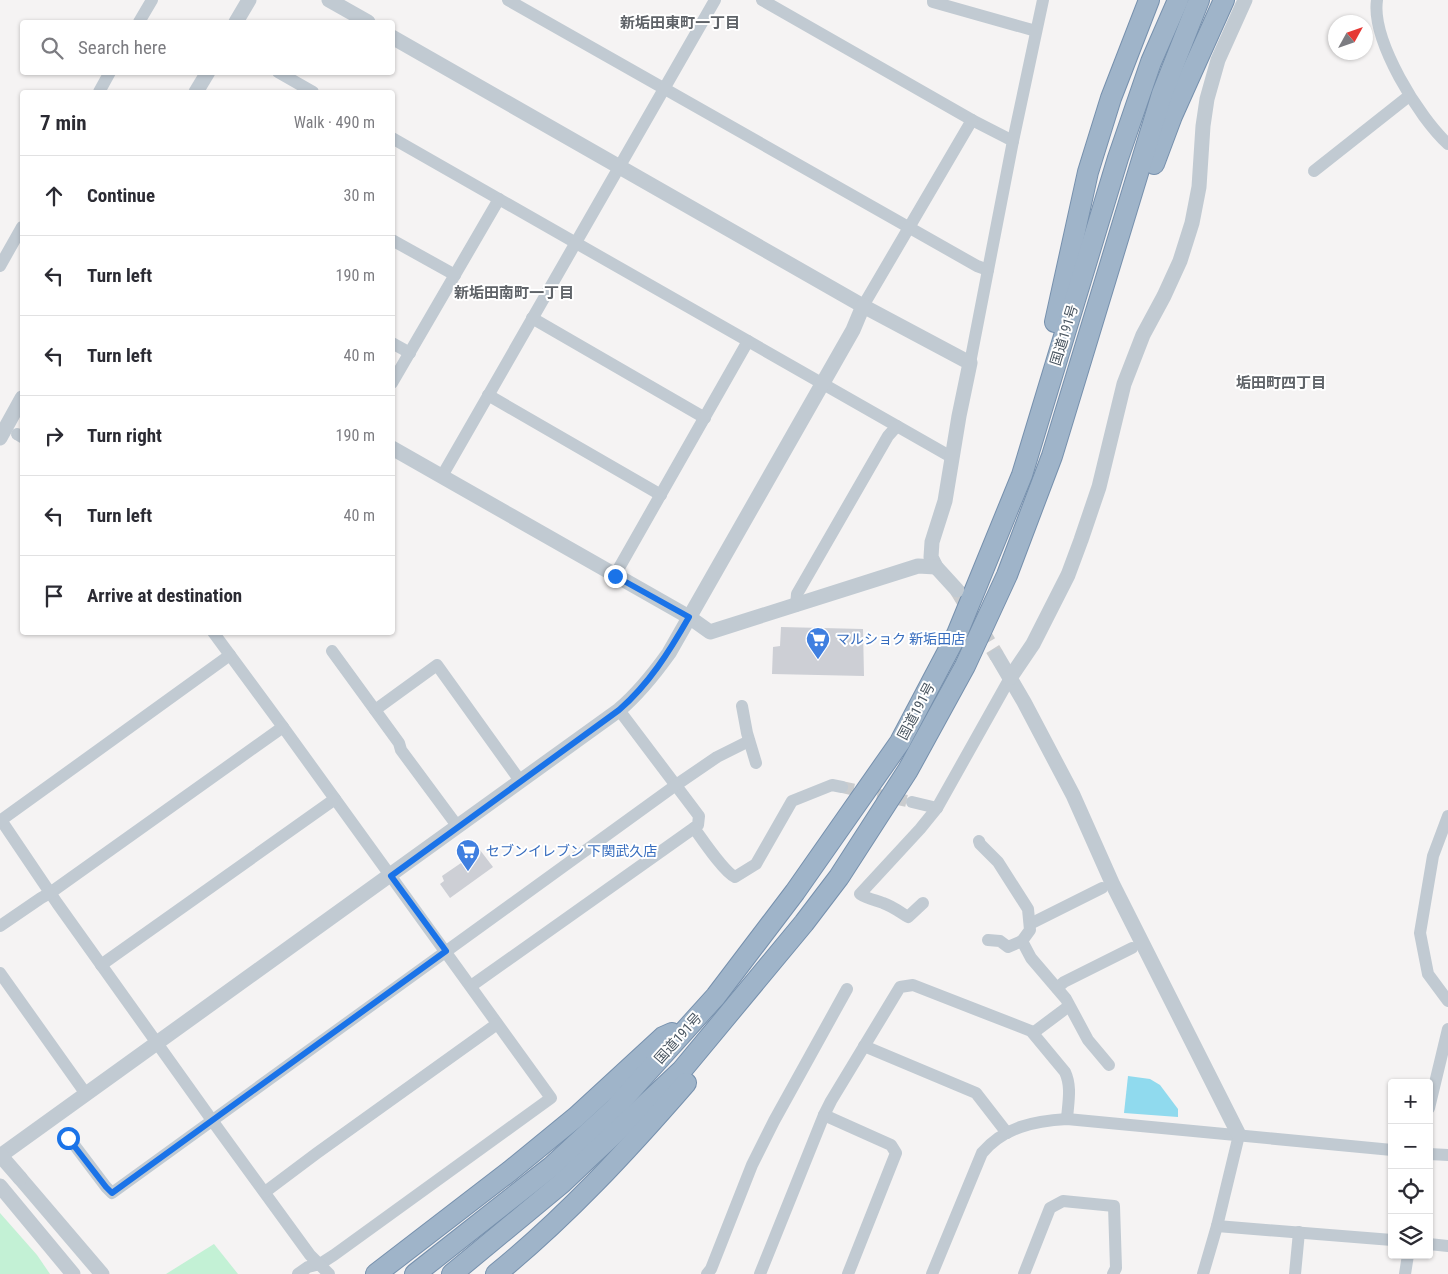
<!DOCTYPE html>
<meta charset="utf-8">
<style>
body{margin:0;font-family:"Roboto Condensed","Noto Sans JP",sans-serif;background:#f7f7f7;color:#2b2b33}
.controls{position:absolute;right:15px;bottom:15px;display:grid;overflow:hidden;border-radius:5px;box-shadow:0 1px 4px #0004}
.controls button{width:45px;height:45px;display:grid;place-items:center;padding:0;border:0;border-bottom:1px solid #e1e1e2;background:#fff;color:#2b2b33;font:25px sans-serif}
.compass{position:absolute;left:1328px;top:15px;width:45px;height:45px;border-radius:50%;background:#fff;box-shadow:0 1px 4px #0004;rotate:50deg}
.stop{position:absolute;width:15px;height:15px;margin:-11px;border:4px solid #1a73e8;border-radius:50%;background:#fff}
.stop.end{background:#1a73e8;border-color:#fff;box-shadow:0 1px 5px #0008}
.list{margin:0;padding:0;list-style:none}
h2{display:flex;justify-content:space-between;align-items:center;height:65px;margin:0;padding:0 20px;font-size:21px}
h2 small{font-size:16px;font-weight:400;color:#7c7c81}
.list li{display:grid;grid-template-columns:32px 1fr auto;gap:15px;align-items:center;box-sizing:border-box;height:80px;padding:0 20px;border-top:1px solid #e1e1e2}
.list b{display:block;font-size:19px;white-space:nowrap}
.list em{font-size:16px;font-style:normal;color:#7c7c81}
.icon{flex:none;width:28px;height:28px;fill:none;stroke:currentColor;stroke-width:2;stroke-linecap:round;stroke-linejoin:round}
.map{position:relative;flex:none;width:1448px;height:1274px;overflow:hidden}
.search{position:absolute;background:#fff;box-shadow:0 1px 4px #0004;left:20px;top:20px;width:375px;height:55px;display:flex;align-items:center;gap:12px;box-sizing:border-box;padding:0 18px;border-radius:5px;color:#7c7c81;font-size:19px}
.panel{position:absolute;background:#fff;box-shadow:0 1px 4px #0004;left:20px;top:90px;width:375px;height:545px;border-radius:5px}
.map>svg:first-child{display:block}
</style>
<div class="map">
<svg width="1448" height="1274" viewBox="0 0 1448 1274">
<rect width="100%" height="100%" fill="#f5f3f3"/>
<!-- green -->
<g fill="#c3f1d5">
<polygon points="0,1213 37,1255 50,1274 0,1274"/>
<polygon points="214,1244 238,1274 166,1274"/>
</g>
<!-- water -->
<polygon fill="#90daee" points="1128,1076 1150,1079 1160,1085 1178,1109 1178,1117 1124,1113"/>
<!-- building -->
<g fill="#cdcfd5">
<polygon points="781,627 863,629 864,676 772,674 773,647 780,646"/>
<polygon points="480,850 493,867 450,898 440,884 444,881 442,876"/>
</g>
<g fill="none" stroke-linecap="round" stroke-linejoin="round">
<!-- minor-tunnel -->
<polyline stroke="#caccce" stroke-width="12" stroke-dasharray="12 6" stroke-linecap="butt" points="842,787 912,802"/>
<!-- tertiary-tunnel -->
<polyline stroke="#caccce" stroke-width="15" stroke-dasharray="15 8" stroke-linecap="butt" points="957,590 997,656"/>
<!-- trunk casing -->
<g stroke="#7690ad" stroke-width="22">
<g id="trunk">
<polyline points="1154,164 1172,116 1224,0"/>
<polyline points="1055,322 1088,172 1111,98 1149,0"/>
<polyline points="376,1274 510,1171 576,1117 663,1037 672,1033"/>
<polyline points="415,1274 551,1167 615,1108 716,996 795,892 900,742 957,634 1022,475 1118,158 1151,62 1178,0"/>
<polyline points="452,1274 562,1183 682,1070 804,923 839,877 908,770 965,666 1007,575 1052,456 1162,94 1199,0"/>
<path d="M496 1274C566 1217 627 1151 686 1083"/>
</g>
</g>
<!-- minor -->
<g stroke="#c1cad2" stroke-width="12">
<polyline points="508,0 977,266 988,270"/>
<polyline points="762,0 972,120 1013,141"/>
<polyline points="933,0 933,2 1036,31"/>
<path d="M1377 0C1371 40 1419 118 1448 144"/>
<polyline points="139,22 152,0"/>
<polyline points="278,72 313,92"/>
<polyline points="99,92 110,72"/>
<polyline points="392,138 953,458"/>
<polyline points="1314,171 1409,96"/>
<polyline points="392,240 455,275"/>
<polyline points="0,266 22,227"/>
<polyline points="863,306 972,120"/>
<polyline points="532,318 705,418"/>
<polyline points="392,343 410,353"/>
<polyline points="970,363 1013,141 1043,0"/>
<polyline points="392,383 499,199"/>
<polyline points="488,395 661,495"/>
<polyline points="17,434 22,437"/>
<polyline points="442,476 715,0"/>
<polyline points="615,575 748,341"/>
<polyline points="796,606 797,594 888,436 897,426"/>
<polyline points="213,632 283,727 551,1098 334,1255 320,1264 308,1267 298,1274"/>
<polyline points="332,651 399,743 401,750 458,827"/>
<polyline points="742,706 747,733 756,763"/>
<polyline points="375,710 437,665 521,782"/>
<path d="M619 710 699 816 698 825 694 828C702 839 724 872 735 877L756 864 792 801 832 785 842 787"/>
<polyline points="912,802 937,808"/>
<polyline points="1448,816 1433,856 1420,933 1428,974 1448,1001"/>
<polyline points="1,820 57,903 219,1130 310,1255 329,1274"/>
<polyline points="0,821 230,655"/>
<polyline points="979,841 980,844 998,862 1028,909 1030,930 1022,941 1031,958 1066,999 1088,1040 1109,1065"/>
<path d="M923 903 908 917C900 912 892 906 883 903 875 900 868 899 860 894L920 829 937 808 1010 678"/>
<polyline points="1030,924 1102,888"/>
<polyline points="0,926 41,898 50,893 283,727"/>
<polyline points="988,940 1000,941 1008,947 1022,941"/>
<polyline points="101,965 335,799"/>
<polyline points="0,973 86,1094"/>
<polyline points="471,986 694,828"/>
<polyline points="1057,988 1064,982 1132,948"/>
<polyline points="1033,1033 1069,1006"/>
<polyline points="864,1046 976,1093 1007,1133"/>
<polyline points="1429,1108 1448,1029"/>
<polyline points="824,1115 891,1145 896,1153 848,1274"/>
<polyline points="69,1138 106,1187 112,1193 676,785 717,757 749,741"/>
<polyline points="1429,1154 1448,1155"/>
<polyline points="265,1192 317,1153 497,1024"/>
<polyline points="1217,1226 1392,1240"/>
<polyline points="1429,1244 1448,1246"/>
<polyline points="707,1274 711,1269 752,1165 774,1121 847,989"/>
<path d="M760 1274 824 1115 831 1101 900 987 913 985 1031 1031 1065 1072C1072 1087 1068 1103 1067 1119"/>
<path d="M932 1274 982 1153C1004 1127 1034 1121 1067 1119L1392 1150"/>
<polyline points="1024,1274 1050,1208 1063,1201 1114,1206 1116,1268 1113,1274"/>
<polyline points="1203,1274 1217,1226 1239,1135"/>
<polyline points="1295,1274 1299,1232"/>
<polyline points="1405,1274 1408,1255"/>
</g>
<!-- tertiary -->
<g stroke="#c1cad2" stroke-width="15">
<polyline points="329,0 368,22"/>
<polyline points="236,22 249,0"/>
<polyline points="392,37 863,306 970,363 959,416 945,501 932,542 931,557 936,567 957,590"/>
<polyline points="196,92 208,72"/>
<polyline points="0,438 22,398"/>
<polyline points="392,448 689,617 710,632 918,566 936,567"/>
<polyline points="997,656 1024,702 1073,795 1113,885 1239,1135"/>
<polyline points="1010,678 1033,644 1068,575 1081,540 1099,487 1124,384 1143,335 1164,296 1180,261 1192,223 1199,187 1203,126 1207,99 1218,60 1245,0"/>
<path d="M0 1156 619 710C639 693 654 674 669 653L853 330 863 306"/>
<polyline points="20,1178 102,1274"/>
<polyline points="0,1186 73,1274"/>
</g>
<!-- trunk -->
<use href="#trunk" stroke="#9fb4c9" stroke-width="20"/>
<!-- tertiary-bridge -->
<polyline stroke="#c1cad2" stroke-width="15" points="0,1155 20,1178"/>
</g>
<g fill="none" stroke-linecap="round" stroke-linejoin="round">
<!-- route -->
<path stroke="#1a73e8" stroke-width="6" d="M68 1138 106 1187 112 1193 446 951 391 876 619 710C649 684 669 652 689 617L615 576"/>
</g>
<!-- icons -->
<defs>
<g id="supermarket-pin" transform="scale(1.25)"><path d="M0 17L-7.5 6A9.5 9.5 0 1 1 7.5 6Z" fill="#3f7fe0" stroke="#fff"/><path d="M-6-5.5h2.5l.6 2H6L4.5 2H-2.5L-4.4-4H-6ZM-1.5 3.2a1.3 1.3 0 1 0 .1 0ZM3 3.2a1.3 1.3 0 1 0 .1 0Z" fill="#fff"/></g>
</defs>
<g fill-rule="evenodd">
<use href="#supermarket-pin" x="818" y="639"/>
<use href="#supermarket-pin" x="468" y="851"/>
</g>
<g text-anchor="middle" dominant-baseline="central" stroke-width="4" stroke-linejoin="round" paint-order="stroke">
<!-- street labels -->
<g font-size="14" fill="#4a5661" stroke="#fff">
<text transform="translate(1064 335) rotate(-73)">国道191号</text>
<text transform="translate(916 711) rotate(-62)">国道191号</text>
<text transform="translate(678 1038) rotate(-48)">国道191号</text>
</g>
<!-- shop labels -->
<g font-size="14" fill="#366cbe" stroke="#fff" text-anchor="start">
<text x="836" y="639">マルショク 新垢田店</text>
<text x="486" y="851">セブンイレブン 下関武久店</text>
</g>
<!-- neighbourhood labels -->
<g font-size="15" font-weight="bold" fill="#5f6368" stroke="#fff">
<text x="680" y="23">新垢田東町一丁目</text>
<text x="514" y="293">新垢田南町一丁目</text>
<text x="1281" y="383">垢田町四丁目</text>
</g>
</g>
</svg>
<div class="controls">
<button>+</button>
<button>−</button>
<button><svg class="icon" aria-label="locate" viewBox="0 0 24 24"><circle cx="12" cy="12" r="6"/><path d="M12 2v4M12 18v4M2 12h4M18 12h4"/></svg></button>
<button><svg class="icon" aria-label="layers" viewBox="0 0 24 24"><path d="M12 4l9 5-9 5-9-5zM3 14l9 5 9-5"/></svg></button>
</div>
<svg class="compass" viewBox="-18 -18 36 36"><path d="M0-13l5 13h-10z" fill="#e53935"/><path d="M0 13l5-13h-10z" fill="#7c7c81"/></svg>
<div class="stop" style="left:68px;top:1138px"></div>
<div class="stop end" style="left:615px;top:576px"></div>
<div class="search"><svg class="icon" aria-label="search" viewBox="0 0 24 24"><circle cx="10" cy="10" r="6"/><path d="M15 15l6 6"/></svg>Search here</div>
<section class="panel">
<h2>7 min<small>Walk · 490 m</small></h2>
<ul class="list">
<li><svg class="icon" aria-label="ahead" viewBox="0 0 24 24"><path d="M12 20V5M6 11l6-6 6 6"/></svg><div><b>Continue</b></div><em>30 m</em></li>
<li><svg class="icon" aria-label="left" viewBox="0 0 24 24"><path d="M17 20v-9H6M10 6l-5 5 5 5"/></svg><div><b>Turn left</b></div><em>190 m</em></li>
<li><svg class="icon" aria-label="left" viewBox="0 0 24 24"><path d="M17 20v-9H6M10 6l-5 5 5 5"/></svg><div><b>Turn left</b></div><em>40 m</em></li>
<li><svg class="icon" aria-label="right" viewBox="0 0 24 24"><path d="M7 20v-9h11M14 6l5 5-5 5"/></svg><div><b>Turn right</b></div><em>190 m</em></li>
<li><svg class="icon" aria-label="left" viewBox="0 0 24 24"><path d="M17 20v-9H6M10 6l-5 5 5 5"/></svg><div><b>Turn left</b></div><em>40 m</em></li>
<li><svg class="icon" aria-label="arrive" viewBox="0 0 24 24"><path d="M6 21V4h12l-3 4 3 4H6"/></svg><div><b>Arrive at destination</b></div></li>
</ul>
</section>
</div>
